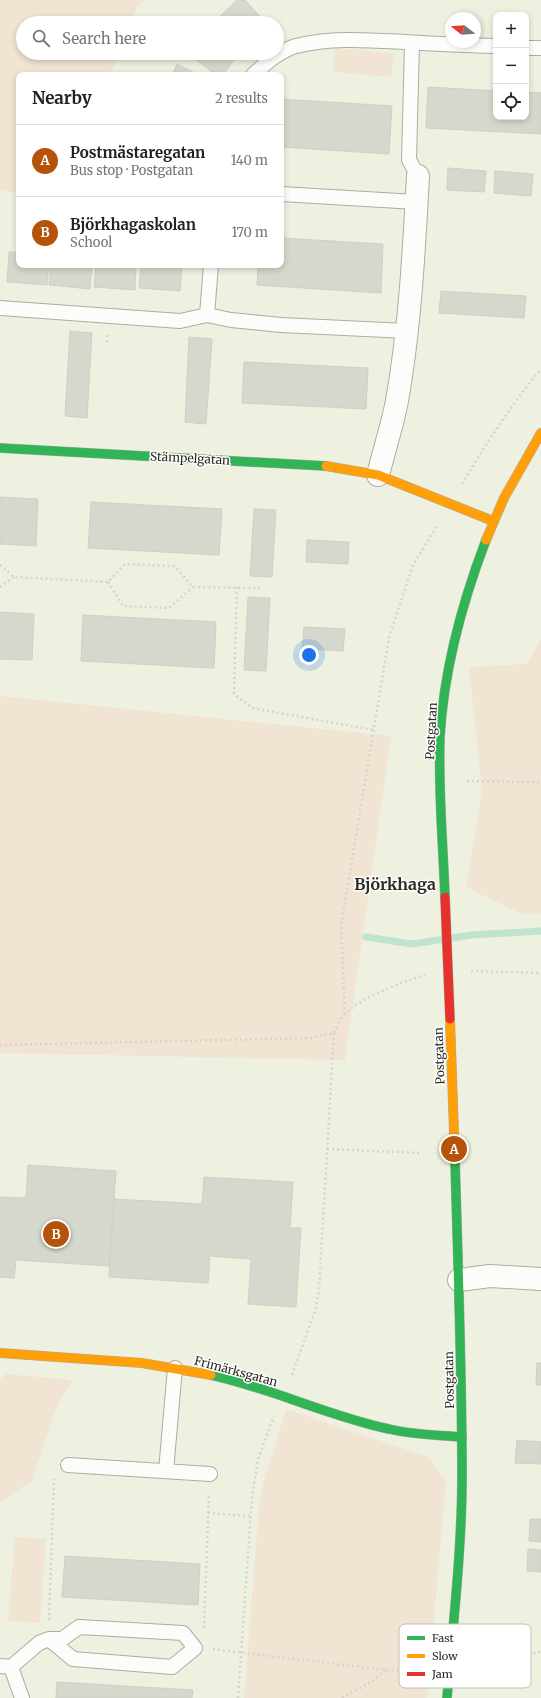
<!DOCTYPE html>
<meta charset="utf-8">
<style>
body{margin:0;font-family:Merriweather,serif;background:#f2f2f2;color:#222}
.controls{position:absolute;right:12px;top:12px;display:grid;overflow:hidden;border-radius:8px;box-shadow:0 2px 6px #0003}
.controls button{width:36px;height:36px;display:grid;place-items:center;padding:0;border:0;border-bottom:1px solid #e0e0e0;background:#fff;color:#222;font:20px sans-serif}
.compass{position:absolute;left:445px;top:12px;width:36px;height:36px;border-radius:50%;background:#fff;box-shadow:0 2px 6px #0003;rotate:287deg}
.you{position:absolute;left:309px;top:655px;width:14px;height:14px;margin:-10px;border:3px solid #fff;border-radius:50%;background:#1a73e8;box-shadow:0 0 0 6px #1a73e833}
.badge{display:grid;place-items:center;width:26px;height:26px;border-radius:50%;background:#b45309;color:#fff;font-size:13px;font-weight:700}
.pin{position:absolute;translate:-50% -50%;border:2px solid #fff;box-shadow:0 1px 4px #0006}
.list{margin:0;padding:0;list-style:none}
h2{display:flex;justify-content:space-between;align-items:center;height:52px;margin:0;padding:0 16px;font-size:17px}
h2 small{font-size:13px;font-weight:400;color:#767676}
.list li{display:grid;grid-template-columns:26px 1fr auto;gap:12px;align-items:center;box-sizing:border-box;height:72px;padding:0 16px;border-top:1px solid #e0e0e0}
.list b{display:block;font-size:15px;white-space:nowrap}
.list p{margin:0;font-size:13px;white-space:nowrap;color:#767676}
.list em{font-size:13px;font-style:normal;color:#767676}
.icon{flex:none;width:22px;height:22px;fill:none;stroke:currentColor;stroke-width:2;stroke-linecap:round;stroke-linejoin:round}
.map{position:relative;flex:none;width:541px;height:1698px;overflow:hidden}
.search{position:absolute;background:#fff;box-shadow:0 2px 6px #0003;left:16px;top:16px;width:268px;height:44px;display:flex;align-items:center;gap:10px;box-sizing:border-box;padding:0 14px;border-radius:22px;color:#767676;font-size:15px}
.panel{position:absolute;background:#fff;box-shadow:0 2px 6px #0003;left:16px;top:72px;width:268px;height:196px;border-radius:8px}
.map>svg:first-child{display:block}
</style>
<div class="map">
<svg width="541" height="1698" viewBox="0 0 541 1698">
<rect width="100%" height="100%" fill="#eef1e0"/>
<!-- green -->
<g fill="#f1e4d2">
<polygon points="0,0 146,0 138,5 131,23 23,23 23,53 119,53 110,75 19,75 19,192 0,191"/>
<polygon points="335,48 394,53 391,77 333,72"/>
<polygon points="541,639 541,914 521,914 466,887 482,791 469,667 527,664"/>
<polygon points="0,696 391,736 345,1060 0,1053"/>
<polygon points="6,1374 72,1380 55,1411 32,1481 0,1502 0,1379"/>
<polygon points="286,1409 428,1457 446,1481 427,1698 244,1698 260,1495"/>
<polygon points="15,1537 46,1539 40,1623 8,1621"/>
</g>
<g fill="none" stroke-linecap="round" stroke-linejoin="round">
<!-- stream -->
<polyline stroke="#c1e2ce" stroke-width="7" points="366,937 412,944 471,935 541,931"/>
</g>
<!-- building -->
<g fill="#d5d9cd" stroke="#ccd1c4">
<polygon points="237,0 245,0 266,23 224,23 219,17"/>
<polygon points="187,53 239,53 223,75 216,75"/>
<polygon points="177,64 199,75 172,75"/>
<polygon points="428,87 496,91 496,117 526,117 526,92 541,93 541,134 426,128"/>
<polygon points="281,99 392,106 389,154 281,147"/>
<polygon points="448,168 486,171 484,192 447,190"/>
<polygon points="495,171 533,174 531,196 494,193"/>
<polygon points="281,238 383,244 381,293 257,285 258,265 281,265"/>
<polygon points="9,252 19,252 19,265 49,265 47,285 7,282"/>
<polygon points="51,265 92,265 90,289 49,285"/>
<polygon points="96,265 136,265 135,290 94,287"/>
<polygon points="141,265 182,265 180,291 139,288"/>
<polygon points="441,291 526,296 524,318 439,313"/>
<polygon points="70,331 92,333 87,418 65,416"/>
<polygon points="189,337 212,339 206,424 185,422"/>
<polygon points="244,362 368,368 366,409 242,403"/>
<polygon points="0,497 38,499 36,546 0,544"/>
<polygon points="91,502 222,509 219,555 88,548"/>
<polygon points="254,509 276,510 272,577 250,576"/>
<polygon points="307,540 349,542 348,564 306,562"/>
<polygon points="248,597 270,598 266,671 244,670"/>
<polygon points="0,612 34,614 32,660 0,659"/>
<polygon points="83,615 216,622 214,668 81,661"/>
<polygon points="304,627 345,629 343,651 302,649"/>
<polygon points="28,1165 116,1171 109,1266 16,1260 14,1278 0,1277 0,1197 26,1198"/>
<polygon points="204,1177 293,1182 290,1228 301,1228 296,1307 248,1304 251,1259 210,1256 208,1283 109,1277 114,1199 202,1204"/>
<polygon points="537,1363 541,1363 541,1385 536,1385"/>
<polygon points="517,1440 541,1442 541,1464 515,1463"/>
<polygon points="530,1519 541,1519 541,1542 529,1541"/>
<polygon points="528,1549 541,1550 541,1572 527,1571"/>
<polygon points="65,1556 200,1564 198,1605 62,1597"/>
<polygon points="57,1682 193,1690 192,1698 56,1698"/>
</g>
<g fill="none" stroke-linecap="round" stroke-linejoin="round">
<!-- lane casing -->
<g stroke="#abada1" stroke-width="16">
<g id="lane">
<polyline points="412,43 409,160 418,176"/>
<polyline points="526,48 539,48"/>
<path d="M253 75C266 63 279 51 296 46 331 37 368 40 405 42 435 44 466 45 496 46"/>
<polyline points="281,194 416,202"/>
<polyline points="0,308 180,321 207,315 231,320 281,325 407,331"/>
<polyline points="207,315 211,265"/>
<polyline points="68,1465 210,1474"/>
<polyline points="166,1471 175,1368"/>
<polyline points="0,1666 11,1667 39,1643 49,1639 62,1639 79,1627 183,1633 195,1648 172,1667 73,1659 49,1639"/>
<polyline points="11,1667 22,1698"/>
</g>
</g>
<!-- street casing -->
<g stroke="#abada1" stroke-width="24">
<g id="street">
<path d="M378 475C384 451 392 426 397 401 410 327 414 251 418 176"/>
<polyline points="459,1280 490,1276 541,1279"/>
</g>
</g>
<!-- fast casing -->
<g stroke="#abada1" stroke-width="10">
<g id="fast">
<polyline points="0,448 326,466"/>
<path d="M445 897C443 843 438 789 440 736 444 668 462 603 486 540"/>
<path d="M211 1375C271 1388 328 1416 389 1429 413 1435 438 1435 462 1437"/>
<path d="M447 1698C453 1624 462 1549 462 1475 462 1370 458 1265 455 1160"/>
</g>
</g>
<!-- slow casing -->
<g stroke="#abada1" stroke-width="10">
<g id="slow">
<polyline points="326,466 378,475 493,521"/>
<polyline points="486,540 504,498 541,433"/>
<polyline points="450,1019 455,1160"/>
<polyline points="0,1353 142,1363 211,1375"/>
</g>
</g>
<!-- path -->
<g stroke="#d4d5d0" stroke-width="2.5" stroke-dasharray="2 3" stroke-linecap="butt">
<polyline points="107,342 107,335"/>
<path d="M462 484C486 444 511 405 541 369"/>
<polyline points="0,565 14,577 108,582 125,564 174,566 193,587 260,588"/>
<polyline points="108,582 123,606 169,608 193,587"/>
<polyline points="0,587 14,577"/>
<polyline points="237,587 234,694 253,708 373,730"/>
<polyline points="467,781 541,782"/>
<polyline points="471,971 541,973"/>
<polyline points="345,1014 341,926 389,637 413,565 438,524"/>
<path d="M0 1045 311 1038 334 1033C337 1027 340 1019 345 1014 362 997 402 982 425 975"/>
<polyline points="327,1149 420,1153"/>
<polyline points="292,1375 315,1311 319,1290 334,1033"/>
<polyline points="208,1513 251,1516"/>
<polyline points="49,1620 54,1479"/>
<polyline points="204,1628 209,1493"/>
<polyline points="213,1649 385,1670 411,1671 427,1668"/>
<polyline points="474,1662 541,1652"/>
<polyline points="238,1698 252,1497 258,1459 274,1416"/>
<polyline points="342,1698 373,1681 385,1670"/>
</g>
<!-- lane -->
<use href="#lane" stroke="#fcfdfa" stroke-width="14"/>
<!-- street -->
<use href="#street" stroke="#fcfdfa" stroke-width="22"/>
<!-- fast -->
<use href="#fast" stroke="#30b455" stroke-width="9"/>
<!-- slow -->
<use href="#slow" stroke="#ff9f0a" stroke-width="9"/>
<!-- jam-bridge casing -->
<g stroke="#abada1" stroke-width="10" stroke-linecap="butt">
<polyline id="jam-bridge" points="445,897 450,1019"/>
</g>
<!-- jam-bridge -->
<use href="#jam-bridge" stroke="#e5322d" stroke-width="9"/>
</g>
<g text-anchor="middle" dominant-baseline="central" stroke-width="3" stroke-linejoin="round" paint-order="stroke">
<!-- street labels -->
<g font-size="12" fill="#2b2c22" stroke="#fff">
<text transform="translate(190 458) rotate(3)">Stämpelgatan</text>
<text transform="translate(431 731) rotate(-87)">Postgatan</text>
<text transform="translate(439 1056) rotate(-92)">Postgatan</text>
<text transform="translate(236 1371) rotate(15)">Frimärksgatan</text>
<text transform="translate(449 1380) rotate(-91)">Postgatan</text>
</g>
<!-- district labels -->
<g font-size="16" font-weight="bold" fill="#2b2c22" stroke="#fff">
<text x="395" y="884">Björkhaga</text>
</g>
</g>
<!-- legend -->
<rect x="399" y="1624" width="132" height="64" rx="6" fill="#fff" stroke="#bfc0bd" stroke-width="1"/>
<rect x="407" y="1636" width="18" height="4" fill="#30b455"/>
<rect x="407" y="1654" width="18" height="4" fill="#ff9f0a"/>
<rect x="407" y="1672" width="18" height="4" fill="#e5322d"/>
<g font-size="11" fill="#2b2c22">
<text x="432" y="1642">Fast</text>
<text x="432" y="1660">Slow</text>
<text x="432" y="1678">Jam</text>
</g>
</svg>
<div class="controls">
<button>+</button>
<button>−</button>
<button><svg class="icon" aria-label="locate" viewBox="0 0 24 24"><circle cx="12" cy="12" r="6"/><path d="M12 2v4M12 18v4M2 12h4M18 12h4"/></svg></button>
</div>
<svg class="compass" viewBox="-18 -18 36 36"><path d="M0-13l5 13h-10z" fill="#e53935"/><path d="M0 13l5-13h-10z" fill="#767676"/></svg>
<div class="you"></div>
<div class="pin badge" style="left:454px;top:1149px">A</div>
<div class="pin badge" style="left:56px;top:1234px">B</div>
<div class="search"><svg class="icon" aria-label="search" viewBox="0 0 24 24"><circle cx="10" cy="10" r="6"/><path d="M15 15l6 6"/></svg>Search here</div>
<section class="panel">
<h2>Nearby<small>2 results</small></h2>
<ul class="list">
<li><span class="badge">A</span><div><b>Postmästaregatan</b><p>Bus stop · Postgatan</p></div><em>140 m</em></li>
<li><span class="badge">B</span><div><b>Björkhagaskolan</b><p>School</p></div><em>170 m</em></li>
</ul>
</section>
</div>
